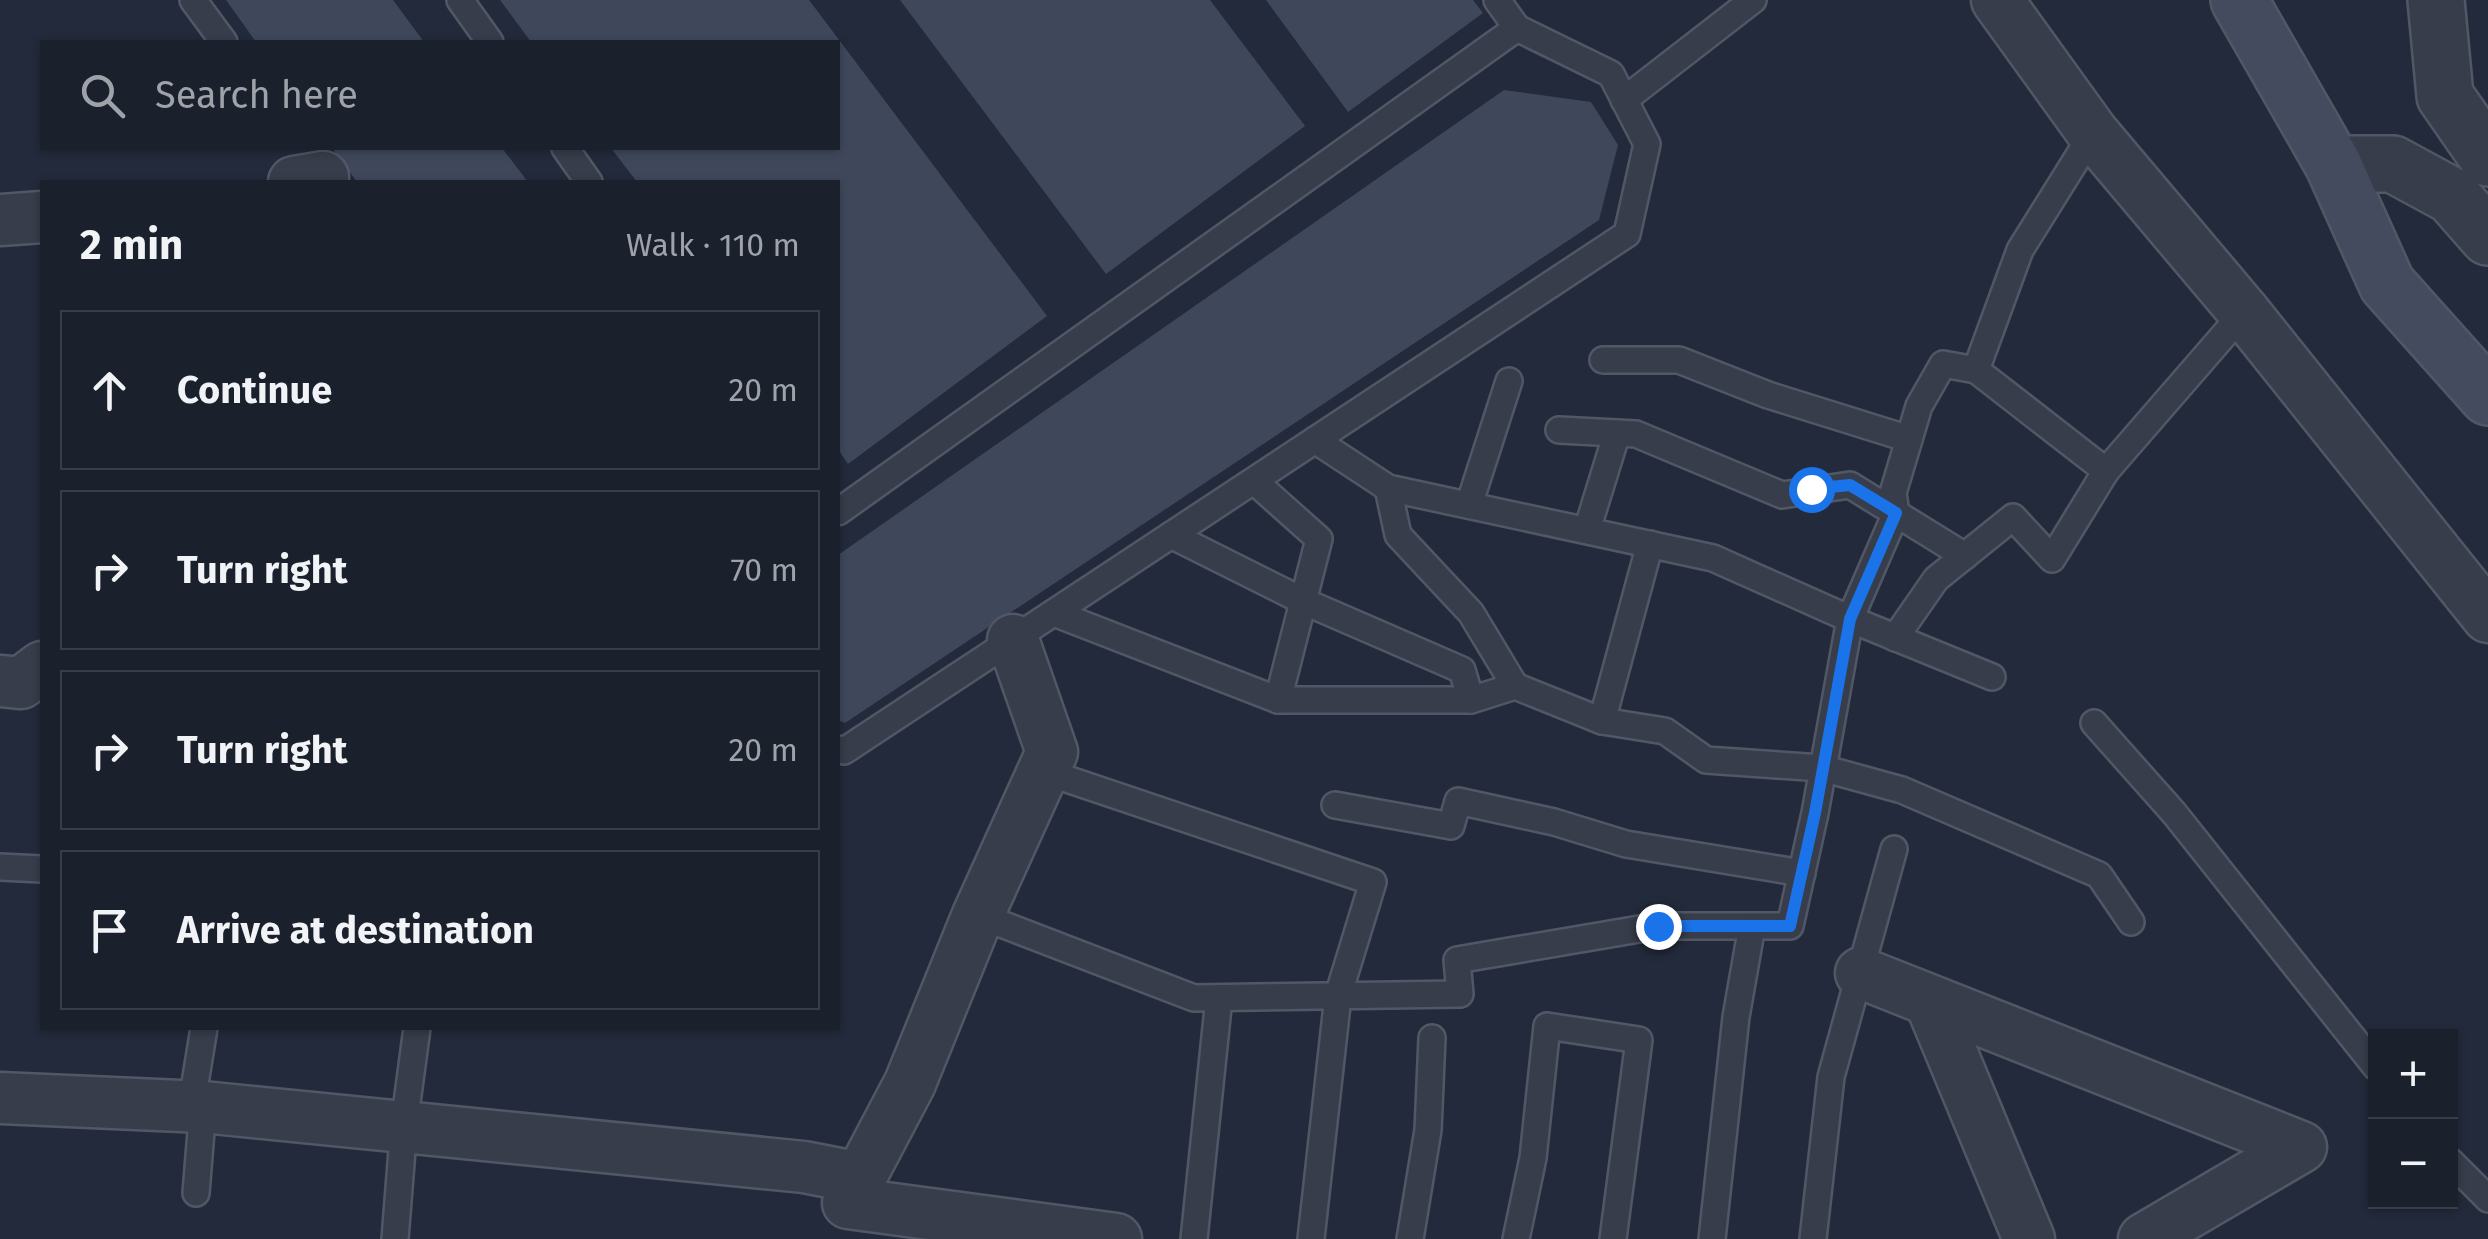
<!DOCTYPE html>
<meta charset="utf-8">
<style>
body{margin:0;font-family:"Fira Sans",sans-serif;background:#232834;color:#f1f3f6}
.controls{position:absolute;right:30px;bottom:30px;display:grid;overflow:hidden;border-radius:0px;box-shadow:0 2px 8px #0004}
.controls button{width:90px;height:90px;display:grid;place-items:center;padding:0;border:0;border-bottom:2px solid #383e48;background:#1a202c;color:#f1f3f6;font:50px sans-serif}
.stop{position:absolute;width:30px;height:30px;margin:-22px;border:8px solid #1a73e8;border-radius:50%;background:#fff}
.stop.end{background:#1a73e8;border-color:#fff;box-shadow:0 2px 10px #0008}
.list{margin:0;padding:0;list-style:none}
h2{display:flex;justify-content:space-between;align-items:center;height:130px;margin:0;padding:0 40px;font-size:42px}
h2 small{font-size:32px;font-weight:400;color:#9fa3a9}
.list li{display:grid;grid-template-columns:65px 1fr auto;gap:30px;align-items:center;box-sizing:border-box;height:160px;margin:0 20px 20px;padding:0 20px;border:2px solid #383e48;border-radius:0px}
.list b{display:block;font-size:38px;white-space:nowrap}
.list em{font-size:32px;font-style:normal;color:#9fa3a9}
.icon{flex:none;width:55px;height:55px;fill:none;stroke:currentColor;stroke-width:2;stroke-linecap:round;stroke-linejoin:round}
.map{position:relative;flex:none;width:2488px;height:1239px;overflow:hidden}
.search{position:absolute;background:#1a202c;box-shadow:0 2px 8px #0004;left:40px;top:40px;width:800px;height:110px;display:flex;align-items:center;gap:25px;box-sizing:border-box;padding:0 35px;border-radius:0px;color:#9fa3a9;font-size:38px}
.panel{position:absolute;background:#1a202c;box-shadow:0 2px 8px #0004;left:40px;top:180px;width:800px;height:850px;border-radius:0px}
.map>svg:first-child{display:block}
</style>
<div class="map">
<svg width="2488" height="1239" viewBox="0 0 2488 1239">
<rect width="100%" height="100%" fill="#232a3b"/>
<!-- building -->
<g fill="#3f485b">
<polygon points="226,0 393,0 424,42 256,42"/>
<polygon points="500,0 809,0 1047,316 848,464 838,449 838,182 637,182 611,148 838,148 838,42 531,42"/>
<polygon points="900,0 1210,0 1305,126 1106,274"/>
<polygon points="1266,0 1473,0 1483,13 1348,112"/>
<polygon points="1504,90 1591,102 1618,145 1599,220 845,723 838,720 838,555"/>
<polygon points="332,148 502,148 528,182 357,182"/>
</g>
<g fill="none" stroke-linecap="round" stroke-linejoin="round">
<!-- service casing -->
<g stroke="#525766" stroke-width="30">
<g id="service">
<polyline points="193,0 224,42"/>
<polyline points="460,0 490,42"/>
<polyline points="1497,0 1517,28"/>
<polyline points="1624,100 1753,0"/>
<polyline points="565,148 589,182"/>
<polyline points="1603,360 1679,360 1768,395 1909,439"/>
<polyline points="1976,370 2106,471 2244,312"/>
<polyline points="1559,430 1636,434 1782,495 1850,485 1965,556"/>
<polyline points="1315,440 1388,488 1713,558 1850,619 1992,677"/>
<polyline points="1254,481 1319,539 1278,700"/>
<polyline points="1388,488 1398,535 1471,613 1515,686 1602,721"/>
<polyline points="1469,505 1509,381"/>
<polyline points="838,512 1517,28 1611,74 1647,144 1627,234 844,751 838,749"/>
<polyline points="1587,530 1617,433"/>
<polyline points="1171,535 1303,601 1462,670 1471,700 1515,686"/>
<polyline points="1650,544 1602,721 1665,731 1706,760 1822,768 1902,790 2099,875 2131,922"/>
<polyline points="1054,613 1278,700 1471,700"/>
<polyline points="1895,638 1936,579 2013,517 2052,559 2106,471"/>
<polyline points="2094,723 2174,813 2376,1067"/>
<polyline points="1043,771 1373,882 1338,996 1311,1239"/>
<polyline points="1335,805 1451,826 1458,801 1554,822 1626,844 1802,873"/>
<polyline points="0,867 42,869"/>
<polyline points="978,915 1194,998 1460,994 1457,960 1657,926 1790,926 1815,813 1850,619 1896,513 1893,493 1919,406 1943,364 1976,370 2020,250 2093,133"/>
<polyline points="191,1108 204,1028"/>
<polyline points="2450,1161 2488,1199"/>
<polyline points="196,1193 203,1107"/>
<polyline points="395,1239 404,1125 417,1028"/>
<polyline points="1194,1239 1219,998"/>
<polyline points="1410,1239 1428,1130 1432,1038"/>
<polyline points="1516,1239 1533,1158 1547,1026 1639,1040 1613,1239"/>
<polyline points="1712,1239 1736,1017 1752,926"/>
<polyline points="1813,1239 1831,1077 1894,849"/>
</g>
</g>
<!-- minor casing -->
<g stroke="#525766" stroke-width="55">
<g id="minor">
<polyline points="1997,0 2093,133 2244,312 2488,617"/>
<polyline points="294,182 323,177"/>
<polyline points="0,220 42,217"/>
<polyline points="0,681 21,683 42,667"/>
<polyline points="1861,973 2301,1147 2144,1239"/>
<polyline points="1930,1001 2029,1239"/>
<polyline points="0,1098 203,1107 804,1167 860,1178 848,1203 1116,1239"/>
<polyline points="860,1178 910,1083 978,915 1052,752 1013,640"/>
</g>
</g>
<!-- tertiary casing -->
<g stroke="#525766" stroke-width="60">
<g id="tertiary">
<polyline points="2436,0 2445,96 2488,158"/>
<polyline points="2333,164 2393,164 2452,196 2488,237"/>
</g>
</g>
<!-- secondary casing -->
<g stroke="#525766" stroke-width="60">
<polyline id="secondary" points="2239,0 2333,164 2387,284 2488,397"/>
</g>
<!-- service -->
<use href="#service" stroke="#373d4b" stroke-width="25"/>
<!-- minor -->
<use href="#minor" stroke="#373d4b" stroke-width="50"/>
<!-- tertiary -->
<use href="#tertiary" stroke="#373d4b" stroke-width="55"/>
<!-- secondary -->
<use href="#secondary" stroke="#454b5e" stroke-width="55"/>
</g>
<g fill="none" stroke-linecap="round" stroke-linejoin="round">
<!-- route -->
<polyline stroke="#1a73e8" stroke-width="12" points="1658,926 1790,926 1815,813 1850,619 1896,513 1850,485 1811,489"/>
</g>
</svg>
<div class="controls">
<button>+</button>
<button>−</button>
</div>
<div class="stop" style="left:1811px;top:489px"></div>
<div class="stop end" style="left:1658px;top:926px"></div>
<div class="search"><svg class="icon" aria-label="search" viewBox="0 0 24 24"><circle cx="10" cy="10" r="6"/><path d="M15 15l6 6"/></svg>Search here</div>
<section class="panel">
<h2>2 min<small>Walk · 110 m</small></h2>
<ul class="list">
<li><svg class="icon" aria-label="ahead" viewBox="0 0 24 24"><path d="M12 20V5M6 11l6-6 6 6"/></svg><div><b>Continue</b></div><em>20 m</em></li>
<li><svg class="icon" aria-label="right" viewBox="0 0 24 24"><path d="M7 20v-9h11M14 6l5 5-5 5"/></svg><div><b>Turn right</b></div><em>70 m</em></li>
<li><svg class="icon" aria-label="right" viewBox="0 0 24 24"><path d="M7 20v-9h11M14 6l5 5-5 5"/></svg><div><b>Turn right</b></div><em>20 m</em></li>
<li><svg class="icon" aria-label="arrive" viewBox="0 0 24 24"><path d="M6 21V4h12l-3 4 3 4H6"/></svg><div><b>Arrive at destination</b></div></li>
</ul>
</section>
</div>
